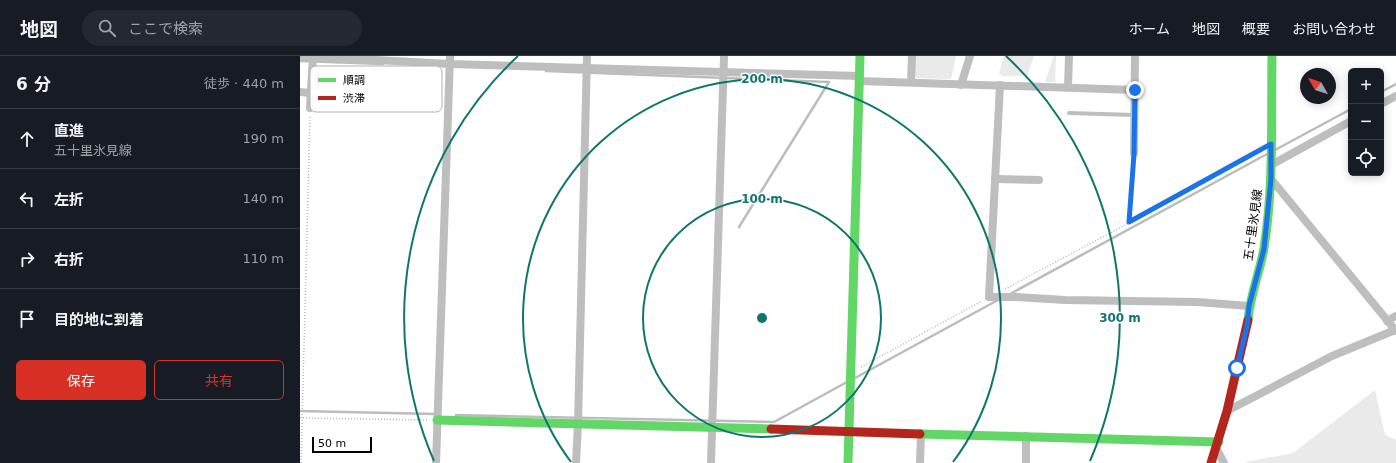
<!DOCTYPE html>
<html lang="ja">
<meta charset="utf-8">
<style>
body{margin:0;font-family:"DejaVu Sans","Noto Sans JP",sans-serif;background:#242831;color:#f1f3f6}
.controls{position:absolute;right:12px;top:12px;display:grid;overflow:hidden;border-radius:6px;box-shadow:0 2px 10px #0003}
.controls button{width:36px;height:36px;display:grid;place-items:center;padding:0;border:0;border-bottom:1px solid #363941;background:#171b24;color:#f1f3f6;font:20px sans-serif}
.compass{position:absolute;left:1000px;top:12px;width:36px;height:36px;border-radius:50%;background:#171b24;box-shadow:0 2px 10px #0003;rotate:309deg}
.scale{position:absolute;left:12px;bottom:10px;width:60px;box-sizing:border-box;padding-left:4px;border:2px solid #000;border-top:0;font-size:11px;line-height:14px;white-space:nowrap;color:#000;-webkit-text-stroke:3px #fff;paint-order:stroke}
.stop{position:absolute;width:12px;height:12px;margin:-9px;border:3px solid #1a73e8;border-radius:50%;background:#fff}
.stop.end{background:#1a73e8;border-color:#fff;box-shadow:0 1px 4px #0008}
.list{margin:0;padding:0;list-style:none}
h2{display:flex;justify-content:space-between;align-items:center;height:52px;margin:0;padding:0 16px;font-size:17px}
h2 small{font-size:13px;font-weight:400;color:#9ea1a6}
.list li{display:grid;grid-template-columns:26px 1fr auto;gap:12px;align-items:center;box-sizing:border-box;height:60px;padding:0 16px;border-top:1px solid #363941}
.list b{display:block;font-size:15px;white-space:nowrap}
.list p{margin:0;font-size:13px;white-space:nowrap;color:#9ea1a6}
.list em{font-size:13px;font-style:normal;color:#9ea1a6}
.actions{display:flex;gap:8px;padding:12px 16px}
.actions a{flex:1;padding:9px 0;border:1px solid #d93025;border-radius:6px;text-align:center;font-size:14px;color:#d93025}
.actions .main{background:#d93025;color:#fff}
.icon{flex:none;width:22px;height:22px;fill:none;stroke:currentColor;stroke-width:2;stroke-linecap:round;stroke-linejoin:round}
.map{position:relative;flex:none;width:1096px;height:407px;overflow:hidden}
header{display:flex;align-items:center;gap:24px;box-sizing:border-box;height:56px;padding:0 20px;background:#171b24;border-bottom:1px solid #363941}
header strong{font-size:19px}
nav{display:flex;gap:22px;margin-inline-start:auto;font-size:14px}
.search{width:280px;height:36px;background:#242831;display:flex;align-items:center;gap:10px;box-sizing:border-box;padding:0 14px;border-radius:22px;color:#9ea1a6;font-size:15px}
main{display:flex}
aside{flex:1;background:#171b24}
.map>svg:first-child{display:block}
</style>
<header>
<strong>地図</strong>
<div class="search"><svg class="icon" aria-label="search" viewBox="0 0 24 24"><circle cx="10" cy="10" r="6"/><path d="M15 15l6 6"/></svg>ここで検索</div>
<nav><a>ホーム</a><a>地図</a><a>概要</a><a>お問い合わせ</a></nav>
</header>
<main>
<aside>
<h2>6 分<small>徒歩 · 440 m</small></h2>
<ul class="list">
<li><svg class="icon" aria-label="ahead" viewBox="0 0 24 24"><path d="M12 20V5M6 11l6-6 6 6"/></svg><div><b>直進</b><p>五十里氷見線</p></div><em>190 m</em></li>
<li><svg class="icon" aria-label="left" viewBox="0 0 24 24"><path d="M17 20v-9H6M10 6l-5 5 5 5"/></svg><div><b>左折</b></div><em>140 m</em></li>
<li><svg class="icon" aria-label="right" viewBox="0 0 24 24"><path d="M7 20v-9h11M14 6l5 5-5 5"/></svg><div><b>右折</b></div><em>110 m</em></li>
<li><svg class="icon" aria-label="arrive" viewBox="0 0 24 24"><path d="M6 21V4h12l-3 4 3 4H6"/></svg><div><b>目的地に到着</b></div></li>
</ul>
<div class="actions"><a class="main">保存</a><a>共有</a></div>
</aside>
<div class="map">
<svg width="1096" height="407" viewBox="0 0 1096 407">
<rect width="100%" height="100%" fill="#fff"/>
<!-- green -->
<g fill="#eaeaea">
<polygon points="615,0 656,0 651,23 617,22 615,19"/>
<polygon points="704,0 734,0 727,20 702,20 699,17"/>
<polygon points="754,0 756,0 755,26 745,26"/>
<polygon points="1075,334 1085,379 1096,384 1096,407 946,407 946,406 993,397"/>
</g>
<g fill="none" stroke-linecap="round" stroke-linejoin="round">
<!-- stream -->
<g stroke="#bcbcbc" stroke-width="2.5">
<polyline points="0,5 83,8"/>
<polyline points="246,15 529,26 439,171"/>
<polyline points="1081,36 1096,28"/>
<polyline points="975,94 1051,53"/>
<polyline points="710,238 967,98"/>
<polyline points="555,322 698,244"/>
<polyline points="0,355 135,358"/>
<polyline points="156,359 474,366 547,326"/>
</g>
<!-- path -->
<g stroke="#b8b8b8" stroke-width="1.5" stroke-dasharray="1 2" stroke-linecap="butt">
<polyline points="829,167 834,105"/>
<polyline points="705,233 829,167 962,93"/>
<polyline points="561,311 682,245"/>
<polyline points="0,362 127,364"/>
<polyline points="1,407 10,59"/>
</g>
<!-- lane -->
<polyline stroke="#bebebe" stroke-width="4" points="769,57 834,59"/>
<!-- street -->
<g stroke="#bebebe" stroke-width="8">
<polyline points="2,0 150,8 559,20"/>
<polyline points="559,25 835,34"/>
<polyline points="611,26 612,0"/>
<polyline points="661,29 670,0"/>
<polyline points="700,29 689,241 715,241 765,244 897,246 949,250"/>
<polyline points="768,31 769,0"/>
<polyline points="0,36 11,37"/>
<polyline points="1081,48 1096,40"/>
<polyline points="10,52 13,0"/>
<polyline points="834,97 835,0"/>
<polyline points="971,109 1051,65"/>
<polyline points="695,123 739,124"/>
<polyline points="971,123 1096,275"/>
<polyline points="1087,265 1096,260"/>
<polyline points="927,355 1032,300 1095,274"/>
<polyline points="916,392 924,407"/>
<polyline points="136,407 150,0"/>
<polyline points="276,407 278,368 287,0"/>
<polyline points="411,407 424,0"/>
<polyline points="620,407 621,377"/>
<polyline points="726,407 726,380"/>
</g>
<!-- fast -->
<g stroke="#63d668" stroke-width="9">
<path d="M948 264C950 239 960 216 964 192 974 129 971 64 972 0"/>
<polyline points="137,364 471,373"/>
<polyline points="620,378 919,386"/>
<polyline points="548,407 560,0"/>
</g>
<!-- jam -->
<g stroke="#b3261e" stroke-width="9">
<polyline points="471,373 620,378"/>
<polyline points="911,407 927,355 948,264"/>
</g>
</g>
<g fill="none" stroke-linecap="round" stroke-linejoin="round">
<!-- route -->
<polyline stroke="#1a73e8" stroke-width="5" points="835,34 834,98 829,166 971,88 971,123 964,193 949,250 947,270 937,312"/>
</g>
<!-- distance rings -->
<g fill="none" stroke="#0f766e" stroke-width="2">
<circle cx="462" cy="262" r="119"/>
<path d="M271 406A239 239 0 1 1 653 406"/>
<path d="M134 405A358 358 0 0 1 218 0M706 0A358 358 0 0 1 790 405"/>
</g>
<g text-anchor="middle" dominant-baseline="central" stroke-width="3" stroke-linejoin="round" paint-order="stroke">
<!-- street labels -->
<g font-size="12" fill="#000" stroke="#fff">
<text transform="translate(953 169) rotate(-82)">五十里氷見線</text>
</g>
</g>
<!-- legend -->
<rect x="10" y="10" width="132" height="46" rx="6" fill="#fff" stroke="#b2b2b2" stroke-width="1"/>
<rect x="18" y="22" width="18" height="4" fill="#63d668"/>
<rect x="18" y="40" width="18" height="4" fill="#b3261e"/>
<g font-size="11" fill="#000">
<text x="43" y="28">順調</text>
<text x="43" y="46">渋滞</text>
</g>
<circle cx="462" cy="262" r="6" fill="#0f766e" stroke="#fff" stroke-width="2"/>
<g font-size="12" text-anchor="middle" font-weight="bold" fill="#0f766e" stroke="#fff" stroke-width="3" stroke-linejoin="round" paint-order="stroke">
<text x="462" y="27">200 m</text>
<text x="462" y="147">100 m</text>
<text x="820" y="266">300 m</text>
</g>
</svg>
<div class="controls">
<button>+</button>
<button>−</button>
<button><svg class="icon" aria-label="locate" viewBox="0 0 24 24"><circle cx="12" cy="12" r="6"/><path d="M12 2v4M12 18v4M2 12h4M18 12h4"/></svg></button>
</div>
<svg class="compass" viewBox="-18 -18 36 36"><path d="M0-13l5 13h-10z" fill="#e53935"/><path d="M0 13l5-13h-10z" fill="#9ea1a6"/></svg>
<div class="scale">50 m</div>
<div class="stop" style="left:937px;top:312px"></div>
<div class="stop end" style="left:835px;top:34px"></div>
</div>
</main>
